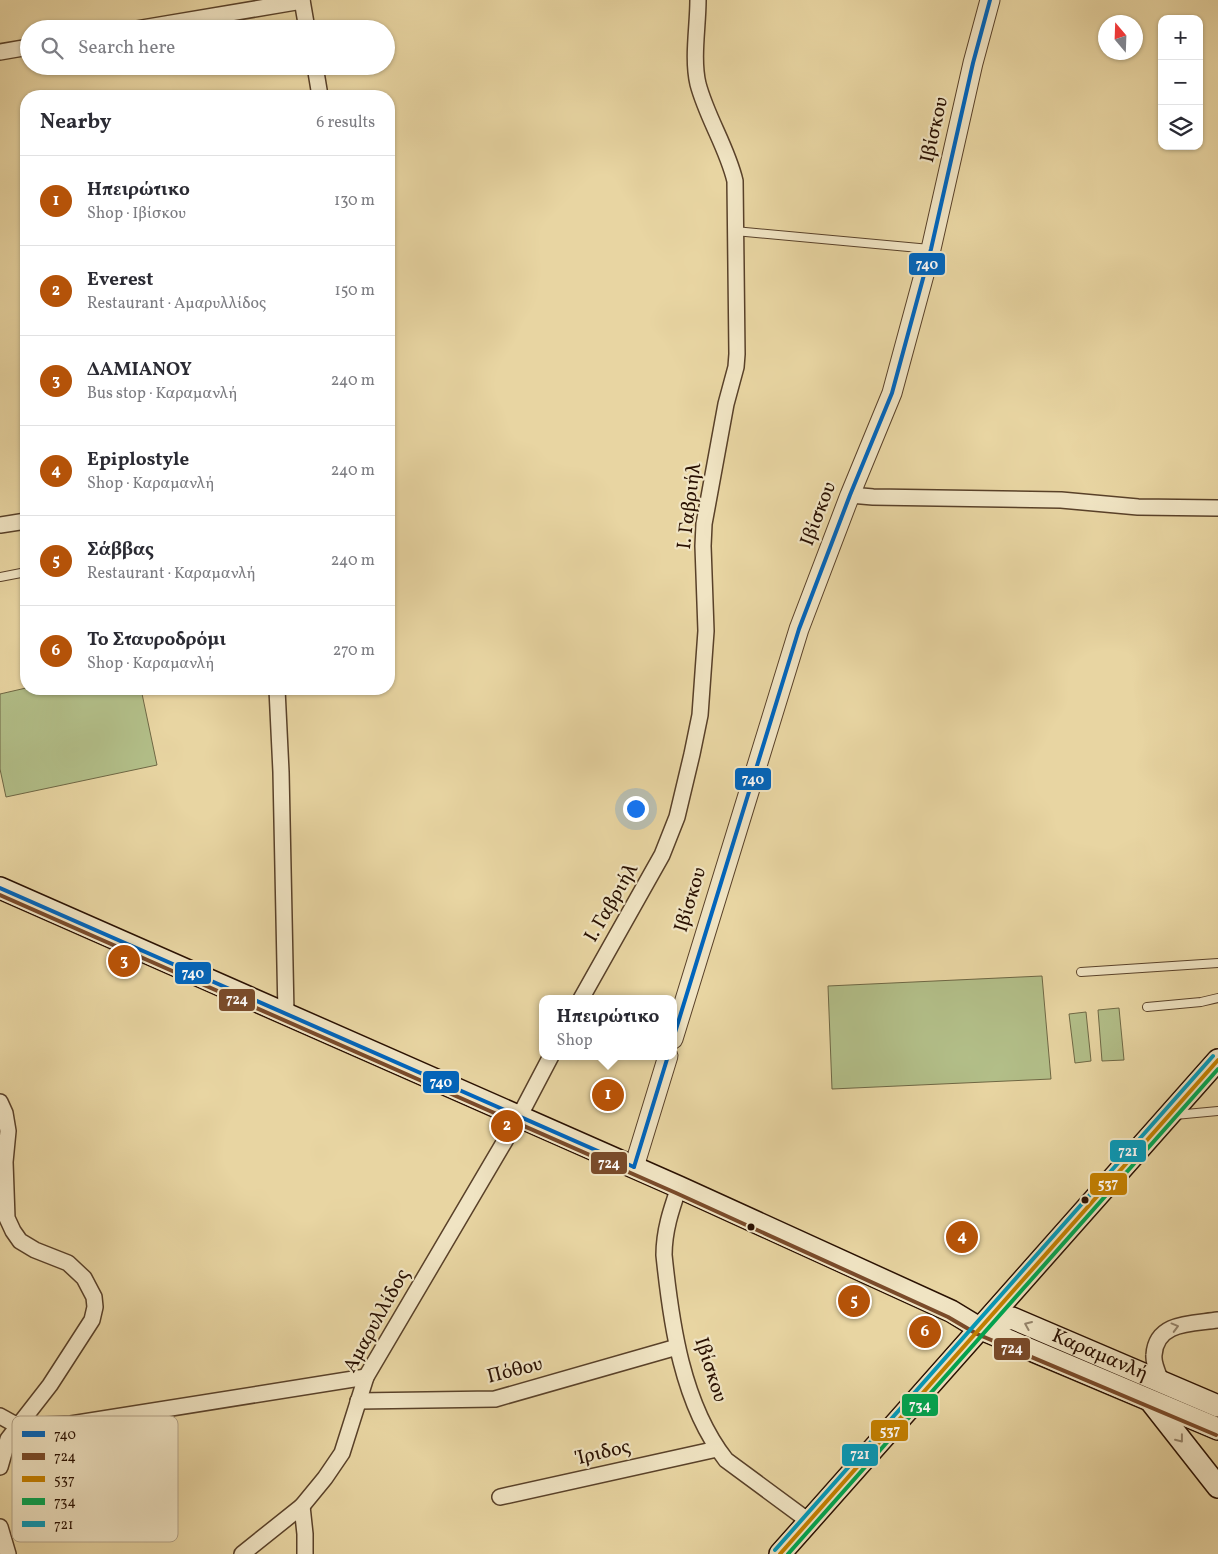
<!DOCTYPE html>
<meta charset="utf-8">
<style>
body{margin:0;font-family:Vollkorn,serif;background:#f7f7f7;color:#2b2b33}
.controls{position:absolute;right:15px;top:15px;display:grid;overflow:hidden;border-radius:10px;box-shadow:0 1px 4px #0004}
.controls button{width:45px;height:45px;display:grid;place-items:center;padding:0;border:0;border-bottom:1px solid #e1e1e2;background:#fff;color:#2b2b33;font:25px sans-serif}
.compass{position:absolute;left:1098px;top:15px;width:45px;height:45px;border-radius:50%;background:#fff;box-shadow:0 1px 4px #0004;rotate:341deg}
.you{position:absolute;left:635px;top:808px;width:18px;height:18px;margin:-12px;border:4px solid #fff;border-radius:50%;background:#1a73e8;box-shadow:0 0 0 8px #1a73e833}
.badge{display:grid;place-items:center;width:32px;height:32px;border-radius:50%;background:#b45309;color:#fff;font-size:16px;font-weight:700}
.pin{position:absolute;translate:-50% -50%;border:2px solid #fff;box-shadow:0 1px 5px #0006}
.popup{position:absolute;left:539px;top:995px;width:138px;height:65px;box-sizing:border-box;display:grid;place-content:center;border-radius:10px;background:#fff;filter:drop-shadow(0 1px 4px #0005);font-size:16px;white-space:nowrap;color:#7c7c81}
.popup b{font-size:19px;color:#2b2b33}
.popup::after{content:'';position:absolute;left:50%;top:100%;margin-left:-10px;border:10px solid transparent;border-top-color:#fff}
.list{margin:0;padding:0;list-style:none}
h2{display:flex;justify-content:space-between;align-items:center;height:65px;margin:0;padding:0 20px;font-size:21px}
h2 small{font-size:16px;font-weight:400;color:#7c7c81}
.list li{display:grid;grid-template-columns:32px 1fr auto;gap:15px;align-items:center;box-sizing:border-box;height:90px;padding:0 20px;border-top:1px solid #e1e1e2}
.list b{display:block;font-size:19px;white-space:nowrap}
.list p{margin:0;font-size:16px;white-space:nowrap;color:#7c7c81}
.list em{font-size:16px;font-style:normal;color:#7c7c81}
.icon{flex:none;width:28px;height:28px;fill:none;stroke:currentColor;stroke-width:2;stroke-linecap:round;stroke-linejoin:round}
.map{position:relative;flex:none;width:1218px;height:1554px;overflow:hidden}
.search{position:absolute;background:#fff;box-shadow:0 1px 4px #0004;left:20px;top:20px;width:375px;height:55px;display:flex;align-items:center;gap:12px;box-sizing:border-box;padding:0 18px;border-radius:28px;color:#7c7c81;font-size:19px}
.panel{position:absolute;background:#fff;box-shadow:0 1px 4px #0004;left:20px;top:90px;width:375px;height:605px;border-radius:20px}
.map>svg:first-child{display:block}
</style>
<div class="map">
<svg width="1218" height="1554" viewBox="0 0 1218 1554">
<rect width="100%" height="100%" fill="#e8d5a2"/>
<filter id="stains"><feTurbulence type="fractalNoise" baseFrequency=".004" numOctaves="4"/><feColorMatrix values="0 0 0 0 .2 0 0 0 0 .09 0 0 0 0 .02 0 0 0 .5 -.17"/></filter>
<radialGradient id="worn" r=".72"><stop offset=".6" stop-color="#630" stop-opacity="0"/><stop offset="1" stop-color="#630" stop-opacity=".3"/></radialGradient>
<!-- green -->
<g fill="#b2be88" stroke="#6e6744">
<polygon points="26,688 141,689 157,765 6,797 0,769 0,694"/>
<polygon points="1042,976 1051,1079 832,1089 828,986"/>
<polygon points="1119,1008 1124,1060 1102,1061 1098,1010"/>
<polygon points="1086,1012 1091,1061 1075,1063 1069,1014"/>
</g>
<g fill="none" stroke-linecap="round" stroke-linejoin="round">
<!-- service casing -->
<g stroke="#594129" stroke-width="10">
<g id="service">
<polyline points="735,231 930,249"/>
<polyline points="0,577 26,572"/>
<polyline points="1081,972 1218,963"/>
<polyline points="1147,1007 1201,1002 1218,998"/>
<polyline points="1175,1115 1218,1111"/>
</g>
</g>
<!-- minor casing -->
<g stroke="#594129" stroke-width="18">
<g id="minor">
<polyline points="302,0 307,29"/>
<polyline points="136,29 302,1"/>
<polyline points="0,52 29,47"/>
<polyline points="315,66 320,96"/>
<polyline points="850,495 873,497 1061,500 1138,507 1218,508"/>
<polyline points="0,525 26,521"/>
<polyline points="277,689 281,772 286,1014"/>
<path d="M581 999 662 855 677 817 692 754 700 715 706 631 703 546 704 524 726 404 736 367 737 354 735 181C727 147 707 118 698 84 692 58 698 27 698 0"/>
<polyline points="0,1102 5,1113 8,1131 5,1162 7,1218 13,1231 20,1241 35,1250 68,1263 84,1278 94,1297 95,1307 92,1320 50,1385 8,1439 0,1467"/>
<path d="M679 1187C671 1210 664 1231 664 1255 671 1323 682 1404 726 1460L810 1522"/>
<path d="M1161 1381C1158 1373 1153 1363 1154 1355 1156 1321 1193 1324 1218 1320"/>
<polyline points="358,1401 495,1399 677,1347"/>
<polyline points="0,1416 18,1426 71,1424 366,1377"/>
<polyline points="500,1497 717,1449"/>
<polyline points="302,1506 305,1534 305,1554"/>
<polyline points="0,1527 8,1554"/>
<polyline points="242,1554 302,1506 325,1478 342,1453 366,1377 519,1117 551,1056"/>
</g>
</g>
<!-- tertiary casing -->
<g stroke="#594129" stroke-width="21">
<g id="tertiary">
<polyline points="673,1039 799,629 850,495 892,393 931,249 973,63 990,0"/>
<polyline points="634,1167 668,1056"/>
</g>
</g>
<!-- secondary casing -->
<g stroke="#291001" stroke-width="24">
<g id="secondary">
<polyline points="0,888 679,1187 951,1311 979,1328 1218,1429"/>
<path id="s1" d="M980 1328 1012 1318 1218 1406"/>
<polyline points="1152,1403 1218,1487"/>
<polyline points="780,1554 1218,1060"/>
</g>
</g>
<!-- service -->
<use href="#service" stroke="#f0e4c3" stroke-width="8"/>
<!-- minor -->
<use href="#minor" stroke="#f0e4c3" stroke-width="15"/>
<!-- tertiary -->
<use href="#tertiary" stroke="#f0e4c3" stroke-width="19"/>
<!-- secondary -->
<use href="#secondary" stroke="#f0e4c3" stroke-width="21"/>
<!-- bus-1 casing -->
<g stroke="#f0e4c3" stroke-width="8">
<g id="bus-1">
<polyline points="0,888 634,1167"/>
<polyline points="673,1039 799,629 850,495 892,393 931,249 973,63 990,0"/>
<polyline points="634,1167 668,1056"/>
</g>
</g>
<!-- bus-2 casing -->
<g stroke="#f0e4c3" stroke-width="8">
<polyline id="bus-2" points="0,895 676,1193 948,1317 977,1334 1216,1435"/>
</g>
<!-- bus-3 casing -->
<g stroke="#f0e4c3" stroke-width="8">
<polyline id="bus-3" points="780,1554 1218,1060"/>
</g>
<!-- bus-4 casing -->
<g stroke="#f0e4c3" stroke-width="8">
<polyline id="bus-4" points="788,1554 1218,1069"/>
</g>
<!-- bus-5 casing -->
<g stroke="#f0e4c3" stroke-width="8">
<polyline id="bus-5" points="775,1550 1213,1056"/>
</g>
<!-- bus-1 -->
<use href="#bus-1" stroke="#0065bd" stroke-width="4"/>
<!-- bus-2 -->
<use href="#bus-2" stroke="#7a4b2a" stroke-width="4"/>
<!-- bus-3 -->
<use href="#bus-3" stroke="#c48000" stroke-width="4"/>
<!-- bus-4 -->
<use href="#bus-4" stroke="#00a651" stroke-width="4"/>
<!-- bus-5 -->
<use href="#bus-5" stroke="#049aba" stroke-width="4"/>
</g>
<!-- one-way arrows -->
<defs><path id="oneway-chevron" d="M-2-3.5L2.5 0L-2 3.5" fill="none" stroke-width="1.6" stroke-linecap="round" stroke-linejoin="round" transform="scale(1.25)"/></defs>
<g stroke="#96856c">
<use href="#oneway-chevron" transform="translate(1028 1325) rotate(-157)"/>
<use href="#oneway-chevron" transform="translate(1175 1327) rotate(-15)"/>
<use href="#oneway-chevron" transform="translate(1180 1439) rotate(52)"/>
</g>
<!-- markers -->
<g fill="#291001" stroke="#f0e4c3" stroke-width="2">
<circle cx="1085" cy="1200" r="4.5"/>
<circle cx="751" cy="1227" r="4.5"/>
</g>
<g text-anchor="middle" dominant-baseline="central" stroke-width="4.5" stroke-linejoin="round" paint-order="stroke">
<!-- street labels -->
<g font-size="20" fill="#291001" stroke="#f0e4c3">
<text transform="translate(935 130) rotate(-77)">Ιβίσκου</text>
<text transform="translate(690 506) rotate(-83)">Ι. Γαβριήλ</text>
<text transform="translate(819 514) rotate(-69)">Ιβίσκου</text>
<text transform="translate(691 900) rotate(-73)">Ιβίσκου</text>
<text transform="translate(612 903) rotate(-60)">Ι. Γαβριήλ</text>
<text transform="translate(377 1321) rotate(-61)">Αμαρυλλίδος</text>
<text stroke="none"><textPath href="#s1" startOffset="129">Καραμανλή</textPath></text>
<text transform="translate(710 1370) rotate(72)">Ιβίσκου</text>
<text transform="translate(515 1371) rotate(-14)">Πόθου</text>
<text transform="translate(604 1453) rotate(-13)">Ίριδος</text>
</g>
</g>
<!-- legend -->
<rect x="12" y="1416" width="166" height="126" rx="8" fill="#f0e4c3" stroke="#b4a489" stroke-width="1"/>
<rect x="22" y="1431" width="23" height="6" fill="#0065bd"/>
<rect x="22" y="1453" width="23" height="7" fill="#7a4b2a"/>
<rect x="22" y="1476" width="23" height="6" fill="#c48000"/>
<rect x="22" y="1498" width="23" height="7" fill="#00a651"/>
<rect x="22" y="1521" width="23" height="6" fill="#049aba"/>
<g font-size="14" fill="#291001">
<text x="54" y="1439">740</text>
<text x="54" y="1461">724</text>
<text x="54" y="1484">537</text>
<text x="54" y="1506">734</text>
<text x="54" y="1529">721</text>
</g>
<g stroke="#f0e4c3" stroke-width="2">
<rect x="908" y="252" width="38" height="24" rx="5" fill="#0065bd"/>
<rect x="734" y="767" width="38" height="24" rx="5" fill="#0065bd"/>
<rect x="174" y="961" width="38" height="24" rx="5" fill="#0065bd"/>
<rect x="218" y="988" width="38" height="24" rx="5" fill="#7a4b2a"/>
<rect x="422" y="1070" width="38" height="24" rx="5" fill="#0065bd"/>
<rect x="1109" y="1139" width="38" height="24" rx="5" fill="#049aba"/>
<rect x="590" y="1151" width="38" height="24" rx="5" fill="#7a4b2a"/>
<rect x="1089" y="1172" width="39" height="24" rx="5" fill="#c48000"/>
<rect x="993" y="1337" width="38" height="24" rx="5" fill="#7a4b2a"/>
<rect x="901" y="1393" width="38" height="24" rx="5" fill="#00a651"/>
<rect x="870" y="1419" width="39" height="23" rx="5" fill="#c48000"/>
<rect x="841" y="1443" width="38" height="24" rx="5" fill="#049aba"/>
</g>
<g font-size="14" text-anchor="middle" font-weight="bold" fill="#fff">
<text x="927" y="269">740</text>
<text x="753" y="784">740</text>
<text x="193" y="978">740</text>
<text x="237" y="1004">724</text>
<text x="441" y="1087">740</text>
<text x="1128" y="1156">721</text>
<text x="609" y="1168">724</text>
<text x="1108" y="1188">537</text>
<text x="1012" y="1353">724</text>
<text x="920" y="1410">734</text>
<text x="890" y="1435">537</text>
<text x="860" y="1459">721</text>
</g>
<rect width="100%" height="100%" filter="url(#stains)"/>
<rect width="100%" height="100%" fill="url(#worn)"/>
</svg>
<div class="controls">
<button>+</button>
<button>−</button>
<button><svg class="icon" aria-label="layers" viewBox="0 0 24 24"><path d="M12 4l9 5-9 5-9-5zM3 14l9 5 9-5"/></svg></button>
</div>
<svg class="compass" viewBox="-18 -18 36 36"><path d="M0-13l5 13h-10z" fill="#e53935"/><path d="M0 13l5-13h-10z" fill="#7c7c81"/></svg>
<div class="you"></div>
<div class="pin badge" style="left:608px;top:1095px">1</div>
<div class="popup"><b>Ηπειρώτικο</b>Shop</div>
<div class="pin badge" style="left:507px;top:1126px">2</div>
<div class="pin badge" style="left:124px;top:961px">3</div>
<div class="pin badge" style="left:962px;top:1237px">4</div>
<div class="pin badge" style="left:854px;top:1301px">5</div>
<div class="pin badge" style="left:925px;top:1332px">6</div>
<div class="search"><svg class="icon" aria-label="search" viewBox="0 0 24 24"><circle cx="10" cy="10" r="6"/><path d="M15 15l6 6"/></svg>Search here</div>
<section class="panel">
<h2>Nearby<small>6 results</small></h2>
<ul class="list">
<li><span class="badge">1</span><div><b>Ηπειρώτικο</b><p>Shop · Ιβίσκου</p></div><em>130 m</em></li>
<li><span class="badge">2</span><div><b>Everest</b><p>Restaurant · Αμαρυλλίδος</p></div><em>150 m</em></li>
<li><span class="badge">3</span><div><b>ΔΑΜΙΑΝΟΥ</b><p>Bus stop · Καραμανλή</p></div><em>240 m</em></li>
<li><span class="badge">4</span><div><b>Epiplostyle</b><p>Shop · Καραμανλή</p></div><em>240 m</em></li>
<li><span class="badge">5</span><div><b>Σάββας</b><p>Restaurant · Καραμανλή</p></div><em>240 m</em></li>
<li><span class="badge">6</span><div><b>Το Σταυροδρόμι</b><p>Shop · Καραμανλή</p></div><em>270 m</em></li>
</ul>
</section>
</div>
